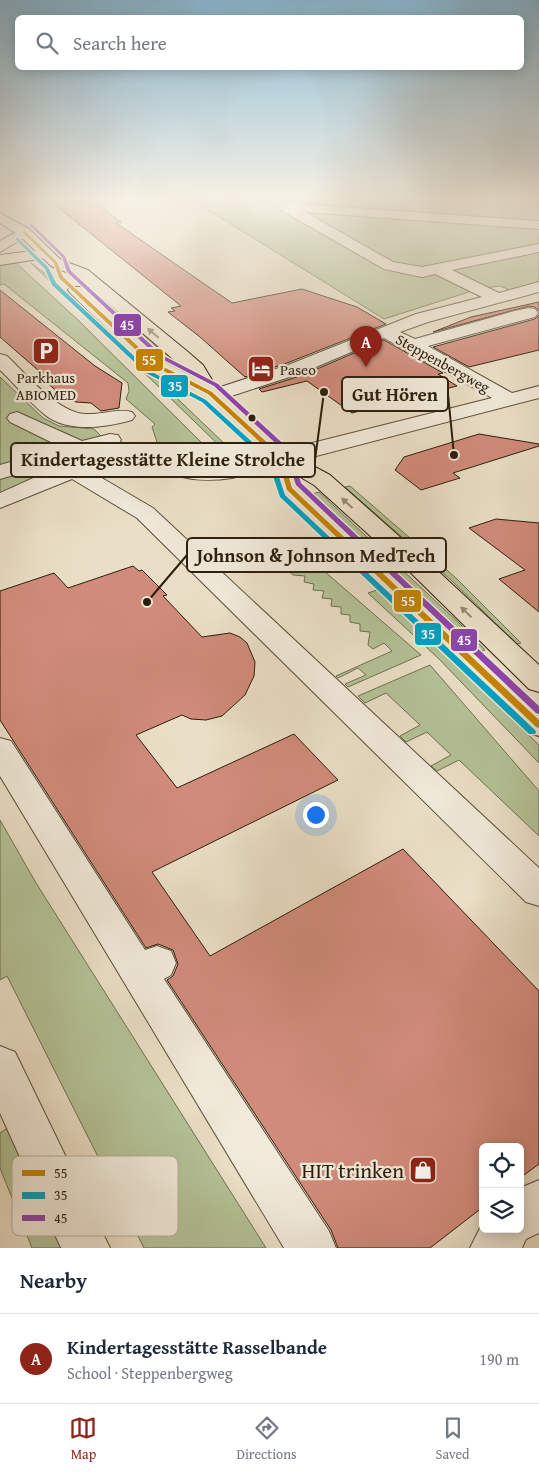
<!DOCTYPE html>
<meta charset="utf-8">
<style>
body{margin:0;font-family:"Gentium Book Plus",serif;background:#f2f2f3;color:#1f2937}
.controls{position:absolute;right:15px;bottom:15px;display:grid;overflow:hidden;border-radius:8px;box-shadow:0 2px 12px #0003}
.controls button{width:45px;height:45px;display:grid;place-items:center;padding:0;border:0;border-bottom:1px solid #e0e1e3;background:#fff;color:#1f2937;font:25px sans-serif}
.you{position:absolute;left:315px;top:814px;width:18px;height:18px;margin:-12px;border:4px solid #fff;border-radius:50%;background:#1a73e8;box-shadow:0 0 0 8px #1a73e833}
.badge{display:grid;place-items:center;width:32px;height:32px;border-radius:50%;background:#8f2418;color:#fff;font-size:16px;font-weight:700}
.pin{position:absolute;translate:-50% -41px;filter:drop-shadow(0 1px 2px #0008)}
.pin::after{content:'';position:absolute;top:26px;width:18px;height:15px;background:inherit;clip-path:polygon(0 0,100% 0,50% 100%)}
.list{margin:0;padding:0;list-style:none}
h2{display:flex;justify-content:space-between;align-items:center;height:65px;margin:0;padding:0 20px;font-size:21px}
h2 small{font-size:16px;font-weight:400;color:#747a83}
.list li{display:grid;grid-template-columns:32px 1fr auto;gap:15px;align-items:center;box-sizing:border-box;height:90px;padding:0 20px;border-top:1px solid #e0e1e3}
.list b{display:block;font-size:19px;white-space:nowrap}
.list p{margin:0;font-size:16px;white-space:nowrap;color:#747a83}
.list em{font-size:16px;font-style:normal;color:#747a83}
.icon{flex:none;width:28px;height:28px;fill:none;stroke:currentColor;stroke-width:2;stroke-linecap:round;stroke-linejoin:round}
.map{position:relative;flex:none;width:539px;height:1248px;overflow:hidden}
.search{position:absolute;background:#fff;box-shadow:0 2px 12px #0003;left:15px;right:15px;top:15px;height:55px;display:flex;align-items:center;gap:12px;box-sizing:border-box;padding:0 18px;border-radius:8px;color:#747a83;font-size:19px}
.sheet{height:155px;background:#fff}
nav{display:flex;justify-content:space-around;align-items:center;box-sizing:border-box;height:70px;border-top:1px solid #e0e1e3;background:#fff;font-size:14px;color:#747a83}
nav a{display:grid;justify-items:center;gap:2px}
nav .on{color:#8f2418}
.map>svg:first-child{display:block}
</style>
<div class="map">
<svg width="539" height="1248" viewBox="0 0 539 1248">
<rect width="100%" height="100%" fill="#eadfc6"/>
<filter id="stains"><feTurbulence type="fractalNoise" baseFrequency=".004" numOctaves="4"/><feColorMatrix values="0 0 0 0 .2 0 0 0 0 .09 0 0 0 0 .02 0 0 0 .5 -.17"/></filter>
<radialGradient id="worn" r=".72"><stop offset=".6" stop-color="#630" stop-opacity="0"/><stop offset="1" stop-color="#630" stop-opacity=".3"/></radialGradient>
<!-- green -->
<g fill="#b4c297" stroke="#707052">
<polygon points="192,200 539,200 539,283 510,290 500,286 478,289 384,319"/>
<path d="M16 263 79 321 220 461C196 466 176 456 157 442L152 427 155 424 126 399 129 391 128 383 4 284 0 285V265Z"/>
<polygon points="31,263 51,278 229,448 228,454"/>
<polygon points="98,295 103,299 173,360 167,362 93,296"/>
<polygon points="0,377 43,418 59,426 94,429 102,437 103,447 77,457 75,465 0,494"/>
<polygon points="350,486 456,578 521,643 517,644 451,580 345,487"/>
<polygon points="319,492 459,623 485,650 480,651 309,495"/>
<polygon points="286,538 421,655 348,687 345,684 366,675 358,668 338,678 336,676 392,651 384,643 373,649 368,645 370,632 360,631 360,624 350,622 350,615 341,614 341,607 331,606 332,599 322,598 324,591 313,590 314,584 304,582 305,576 293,575 269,554 271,548 263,546"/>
<polygon points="377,590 539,745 539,763 439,659 368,593"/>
<polygon points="430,665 539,791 539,836 459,760 437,771 431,766 451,755 427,732 406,742 400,736 420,725 386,693 365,703 358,696"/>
<polygon points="0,820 36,883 266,1248 144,1248 7,976 0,980"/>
<polygon points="17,1122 74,1248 32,1248 0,1168 0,1133"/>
</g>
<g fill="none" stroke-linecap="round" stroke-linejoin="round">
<!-- stream -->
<polygon fill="#6d7e72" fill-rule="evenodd" points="472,200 539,203 539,205 474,201"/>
</g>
<!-- building -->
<g fill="#d18b7b" stroke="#2c1f0d">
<polygon points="49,200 93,201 121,222 116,223 232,303 302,289 357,307 386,324 287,363 245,377 200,337 168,312 175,311 171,308 181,306"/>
<polygon points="0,290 95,366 122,383 119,408 101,411 91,403 76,402 62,396 43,379 47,378 0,337"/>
<polygon points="539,302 539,311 535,307 529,306 433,332 471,317"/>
<polygon points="539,315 539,350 469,367 433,347 535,319"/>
<polygon points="384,340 443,373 438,374 457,386 352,413 307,381 262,392 259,389 303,375"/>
<polygon points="479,434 539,444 539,446 453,473 460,478 421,490 395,470 404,457"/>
<polygon points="496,519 539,523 539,612 499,579 525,570 469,528"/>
<polygon points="133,566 139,571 142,570 167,595 163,596 202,637 230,633 240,637 247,643 255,662 254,676 245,695 222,716 206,720 191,719 182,715 136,735 177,788 294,734 338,780 152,872 210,956 403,849 539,991 539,1164 520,1178 520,1147 483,1147 483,1207 430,1248 338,1248 331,1230 167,980 173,976 178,964 173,950 158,944 146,948 0,720 0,591 54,573 68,588"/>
</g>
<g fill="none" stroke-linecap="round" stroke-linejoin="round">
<!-- minor casing -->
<g stroke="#5c4f3b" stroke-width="2">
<g id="minor">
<path d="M286 203 539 221V229L305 212 393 262 422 267 539 244V252L452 270 499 293 539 282V292L428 322 400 332 415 339 514 311 529 308 535 309 538 313 535 317 428 346 512 393 539 386V398L232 478C212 481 194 481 175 475 158 469 142 459 123 460 112 461 101 467 90 471L153 508 539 868V906L526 902 137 518 72 479 0 508V493C36 478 101 442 138 448 170 453 186 469 220 466L492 398 384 338 302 373 219 400H205L202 396 205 392 288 365 416 314 482 297 435 274 422 277 384 269 281 210 279 207Z"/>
<path d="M0 354 7 356C27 375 58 413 86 414 101 415 118 408 132 412L135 416 132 420C107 427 75 432 51 419 36 410 14 383 0 370Z"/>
<polygon points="17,412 82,441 110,434 118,435 121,440 118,445 0,479 0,465 61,447 10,422 7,418 10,414"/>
<polygon points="0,738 11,741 145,950 157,946 171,951 176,963 171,975 164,979 329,1231 336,1248 284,1248 0,776"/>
<polygon points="0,1046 15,1052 110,1248 61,1248 0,1113"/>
<polygon points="539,1180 539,1233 526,1239 522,1248 470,1248 483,1222 483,1229 520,1229 520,1188"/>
</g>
</g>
<!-- major casing -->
<g stroke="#2c1f0d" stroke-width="2">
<polygon id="major" points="0,213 29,229 61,260 88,270 188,352 203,365 218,390 289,453 330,475 427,561 539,665 539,692 529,689 409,571 314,485 297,475 301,488 539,707 539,736 528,733 281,494 278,489 271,460 203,398 147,368 70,293 68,290 70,287 82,287 161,360 190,375 188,372 76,276 51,266 19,235 0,223"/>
</g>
<!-- highway casing -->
<g stroke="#2c1f0d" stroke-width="2">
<g id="highway">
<polygon points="24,228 29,229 31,232 29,235 0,252 0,241"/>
<polygon points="47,249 55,254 52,257 0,265 0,255"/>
</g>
</g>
<!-- minor -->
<use href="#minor" fill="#f1eada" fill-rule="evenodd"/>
<!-- major -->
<use href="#major" fill="#eadfc6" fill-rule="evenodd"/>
<!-- highway -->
<use href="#highway" fill="#eadfc6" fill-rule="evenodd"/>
<!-- bus-1 casing -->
<g stroke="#f1eada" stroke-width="3">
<polygon id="bus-1" points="23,231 25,231 57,262 63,277 156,363 212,392 283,457 292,488 539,720 539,728 536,727 287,490 278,459 208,394 152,365 59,278 54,263 23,233"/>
</g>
<!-- bus-2 casing -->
<g stroke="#f1eada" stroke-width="3">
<polygon id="bus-2" points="16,238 18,238 48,267 56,283 150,371 206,400 274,462 285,495 535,730 536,732 535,734 529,734 280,497 269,464 202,402 146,373 52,285 45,269 16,240"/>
</g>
<!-- bus-3 casing -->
<g stroke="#f1eada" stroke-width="3">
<polygon id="bus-3" points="30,224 32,224 65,256 71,271 162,355 218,384 290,450 301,483 539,706 539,714 536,713 296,485 285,452 214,386 158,357 67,272 62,257 30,226"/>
</g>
<!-- bus-1 -->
<use href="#bus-1" fill="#c48403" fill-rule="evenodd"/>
<!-- bus-2 -->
<use href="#bus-2" fill="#02a2c4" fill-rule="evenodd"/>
<!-- bus-3 -->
<use href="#bus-3" fill="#8e44ad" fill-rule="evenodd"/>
</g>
<!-- one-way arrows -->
<defs><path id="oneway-solid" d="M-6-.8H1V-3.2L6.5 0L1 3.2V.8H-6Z" transform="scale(1.25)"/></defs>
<g fill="#948973">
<use href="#oneway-solid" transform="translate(153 333) rotate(-140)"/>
<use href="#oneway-solid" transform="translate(347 503) rotate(-138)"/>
<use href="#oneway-solid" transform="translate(466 612) rotate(-136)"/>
</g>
<!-- sky -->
<linearGradient id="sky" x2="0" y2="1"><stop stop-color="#88b8d4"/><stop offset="0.53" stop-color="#f6f1e5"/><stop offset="1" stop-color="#f6f1e5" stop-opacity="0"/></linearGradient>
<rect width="539" height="374" fill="url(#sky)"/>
<!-- icons -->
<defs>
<g id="parking-square" transform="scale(1.4375)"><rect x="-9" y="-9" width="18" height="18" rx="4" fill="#8f2418" stroke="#f1eada"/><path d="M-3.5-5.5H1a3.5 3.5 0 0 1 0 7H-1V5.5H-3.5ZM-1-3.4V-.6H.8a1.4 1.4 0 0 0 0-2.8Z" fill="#fff"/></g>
<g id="hotel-square" transform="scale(1.4375)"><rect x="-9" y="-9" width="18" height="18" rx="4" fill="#8f2418" stroke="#f1eada"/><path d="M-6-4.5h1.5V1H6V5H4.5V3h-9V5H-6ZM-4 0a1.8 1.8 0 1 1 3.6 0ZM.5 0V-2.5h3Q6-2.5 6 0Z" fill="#fff"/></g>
<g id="shop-square" transform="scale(1.4375)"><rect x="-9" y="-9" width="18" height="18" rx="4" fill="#8f2418" stroke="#f1eada"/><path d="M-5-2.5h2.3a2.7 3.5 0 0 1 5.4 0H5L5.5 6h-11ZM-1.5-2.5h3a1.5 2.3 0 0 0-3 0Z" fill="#fff"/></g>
</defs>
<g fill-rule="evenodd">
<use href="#parking-square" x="46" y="351"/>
<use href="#hotel-square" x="261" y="369"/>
<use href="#shop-square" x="423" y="1170"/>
</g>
<!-- markers -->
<circle fill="#2c1f0d" stroke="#f1eada" stroke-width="2" cx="252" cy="418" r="4.5"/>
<g text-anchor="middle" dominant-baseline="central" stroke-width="4.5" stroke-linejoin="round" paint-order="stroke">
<!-- far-street labels -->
<g font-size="15" fill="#2c1f0d" stroke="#f1eada">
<text transform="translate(443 363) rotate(29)">Steppenbergweg</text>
</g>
<!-- far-poi labels -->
<g font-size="15" fill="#2c1f0d" stroke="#f1eada" text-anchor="start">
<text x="280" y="369">Paseo</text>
<text x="46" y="377" text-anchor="middle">Parkhaus<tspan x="46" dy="17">ABIOMED</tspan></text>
</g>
<!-- near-poi labels -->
<g font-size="21" fill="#2c1f0d" stroke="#f1eada" text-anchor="end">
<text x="404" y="1170">HIT trinken</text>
</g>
</g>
<!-- legend -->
<rect x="12" y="1156" width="166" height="80" rx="8" fill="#f1eada" stroke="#b6ad9c" stroke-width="1"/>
<rect x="22" y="1170" width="23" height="6" fill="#c48403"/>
<rect x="22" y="1192" width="23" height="7" fill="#02a2c4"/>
<rect x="22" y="1215" width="23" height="6" fill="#8e44ad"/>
<g font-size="14" fill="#2c1f0d">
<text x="54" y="1178">55</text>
<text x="54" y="1200">35</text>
<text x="54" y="1223">45</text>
</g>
<!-- callouts -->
<path fill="none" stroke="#2c1f0d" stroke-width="2" d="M454 455L448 394M324 392L315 460M147 602L187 555"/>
<g fill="#2c1f0d" stroke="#f1eada" stroke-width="2">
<circle cx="454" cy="455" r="5"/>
<circle cx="324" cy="392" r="5"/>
<circle cx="147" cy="602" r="5"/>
</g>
<g fill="#f1eada" stroke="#2c1f0d" stroke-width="2">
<rect x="342" y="377" width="106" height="34" rx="5"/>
<rect x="11" y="443" width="304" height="34" rx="5"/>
<rect x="187" y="538" width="259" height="34" rx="5"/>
</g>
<g font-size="19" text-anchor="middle" font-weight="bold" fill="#2c1f0d">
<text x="395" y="401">Gut Hören</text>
<text x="163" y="466">Kindertagesstätte Kleine Strolche</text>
<text x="316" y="562">Johnson &amp; Johnson MedTech</text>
</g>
<g stroke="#f1eada" stroke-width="2">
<rect x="113" y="313" width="29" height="24" rx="5" fill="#8e44ad"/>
<rect x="135" y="348" width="29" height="24" rx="5" fill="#c48403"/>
<rect x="160" y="374" width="29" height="24" rx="5" fill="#02a2c4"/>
<rect x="393" y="589" width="29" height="24" rx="5" fill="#c48403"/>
<rect x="414" y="622" width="28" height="24" rx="5" fill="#02a2c4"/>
<rect x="450" y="628" width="28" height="24" rx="5" fill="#8e44ad"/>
</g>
<g font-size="14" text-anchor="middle" font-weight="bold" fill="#fff">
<text x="127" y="330">45</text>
<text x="149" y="365">55</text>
<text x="175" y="391">35</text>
<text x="408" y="606">55</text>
<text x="428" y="639">35</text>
<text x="464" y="645">45</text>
</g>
<rect width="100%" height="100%" filter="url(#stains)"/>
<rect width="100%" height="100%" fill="url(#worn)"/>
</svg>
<div class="controls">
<button><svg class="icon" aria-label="locate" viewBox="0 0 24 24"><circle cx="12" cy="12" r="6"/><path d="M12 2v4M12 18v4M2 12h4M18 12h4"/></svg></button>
<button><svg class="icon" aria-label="layers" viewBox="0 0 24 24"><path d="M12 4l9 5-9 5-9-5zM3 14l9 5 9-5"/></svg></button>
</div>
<div class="you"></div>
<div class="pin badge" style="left:366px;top:367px">A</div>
<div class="search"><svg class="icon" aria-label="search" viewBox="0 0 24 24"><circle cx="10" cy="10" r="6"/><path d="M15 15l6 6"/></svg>Search here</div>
</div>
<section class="sheet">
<h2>Nearby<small></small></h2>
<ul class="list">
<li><span class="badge">A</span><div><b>Kindertagesstätte Rasselbande</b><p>School · Steppenbergweg</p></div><em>190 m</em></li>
</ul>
</section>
<nav>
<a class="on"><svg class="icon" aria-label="map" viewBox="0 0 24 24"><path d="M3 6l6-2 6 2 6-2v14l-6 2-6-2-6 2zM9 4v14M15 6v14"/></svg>Map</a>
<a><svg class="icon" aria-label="directions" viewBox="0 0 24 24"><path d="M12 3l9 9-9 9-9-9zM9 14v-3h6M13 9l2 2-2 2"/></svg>Directions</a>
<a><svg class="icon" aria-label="saved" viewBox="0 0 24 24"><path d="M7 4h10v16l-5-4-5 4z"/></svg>Saved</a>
</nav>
